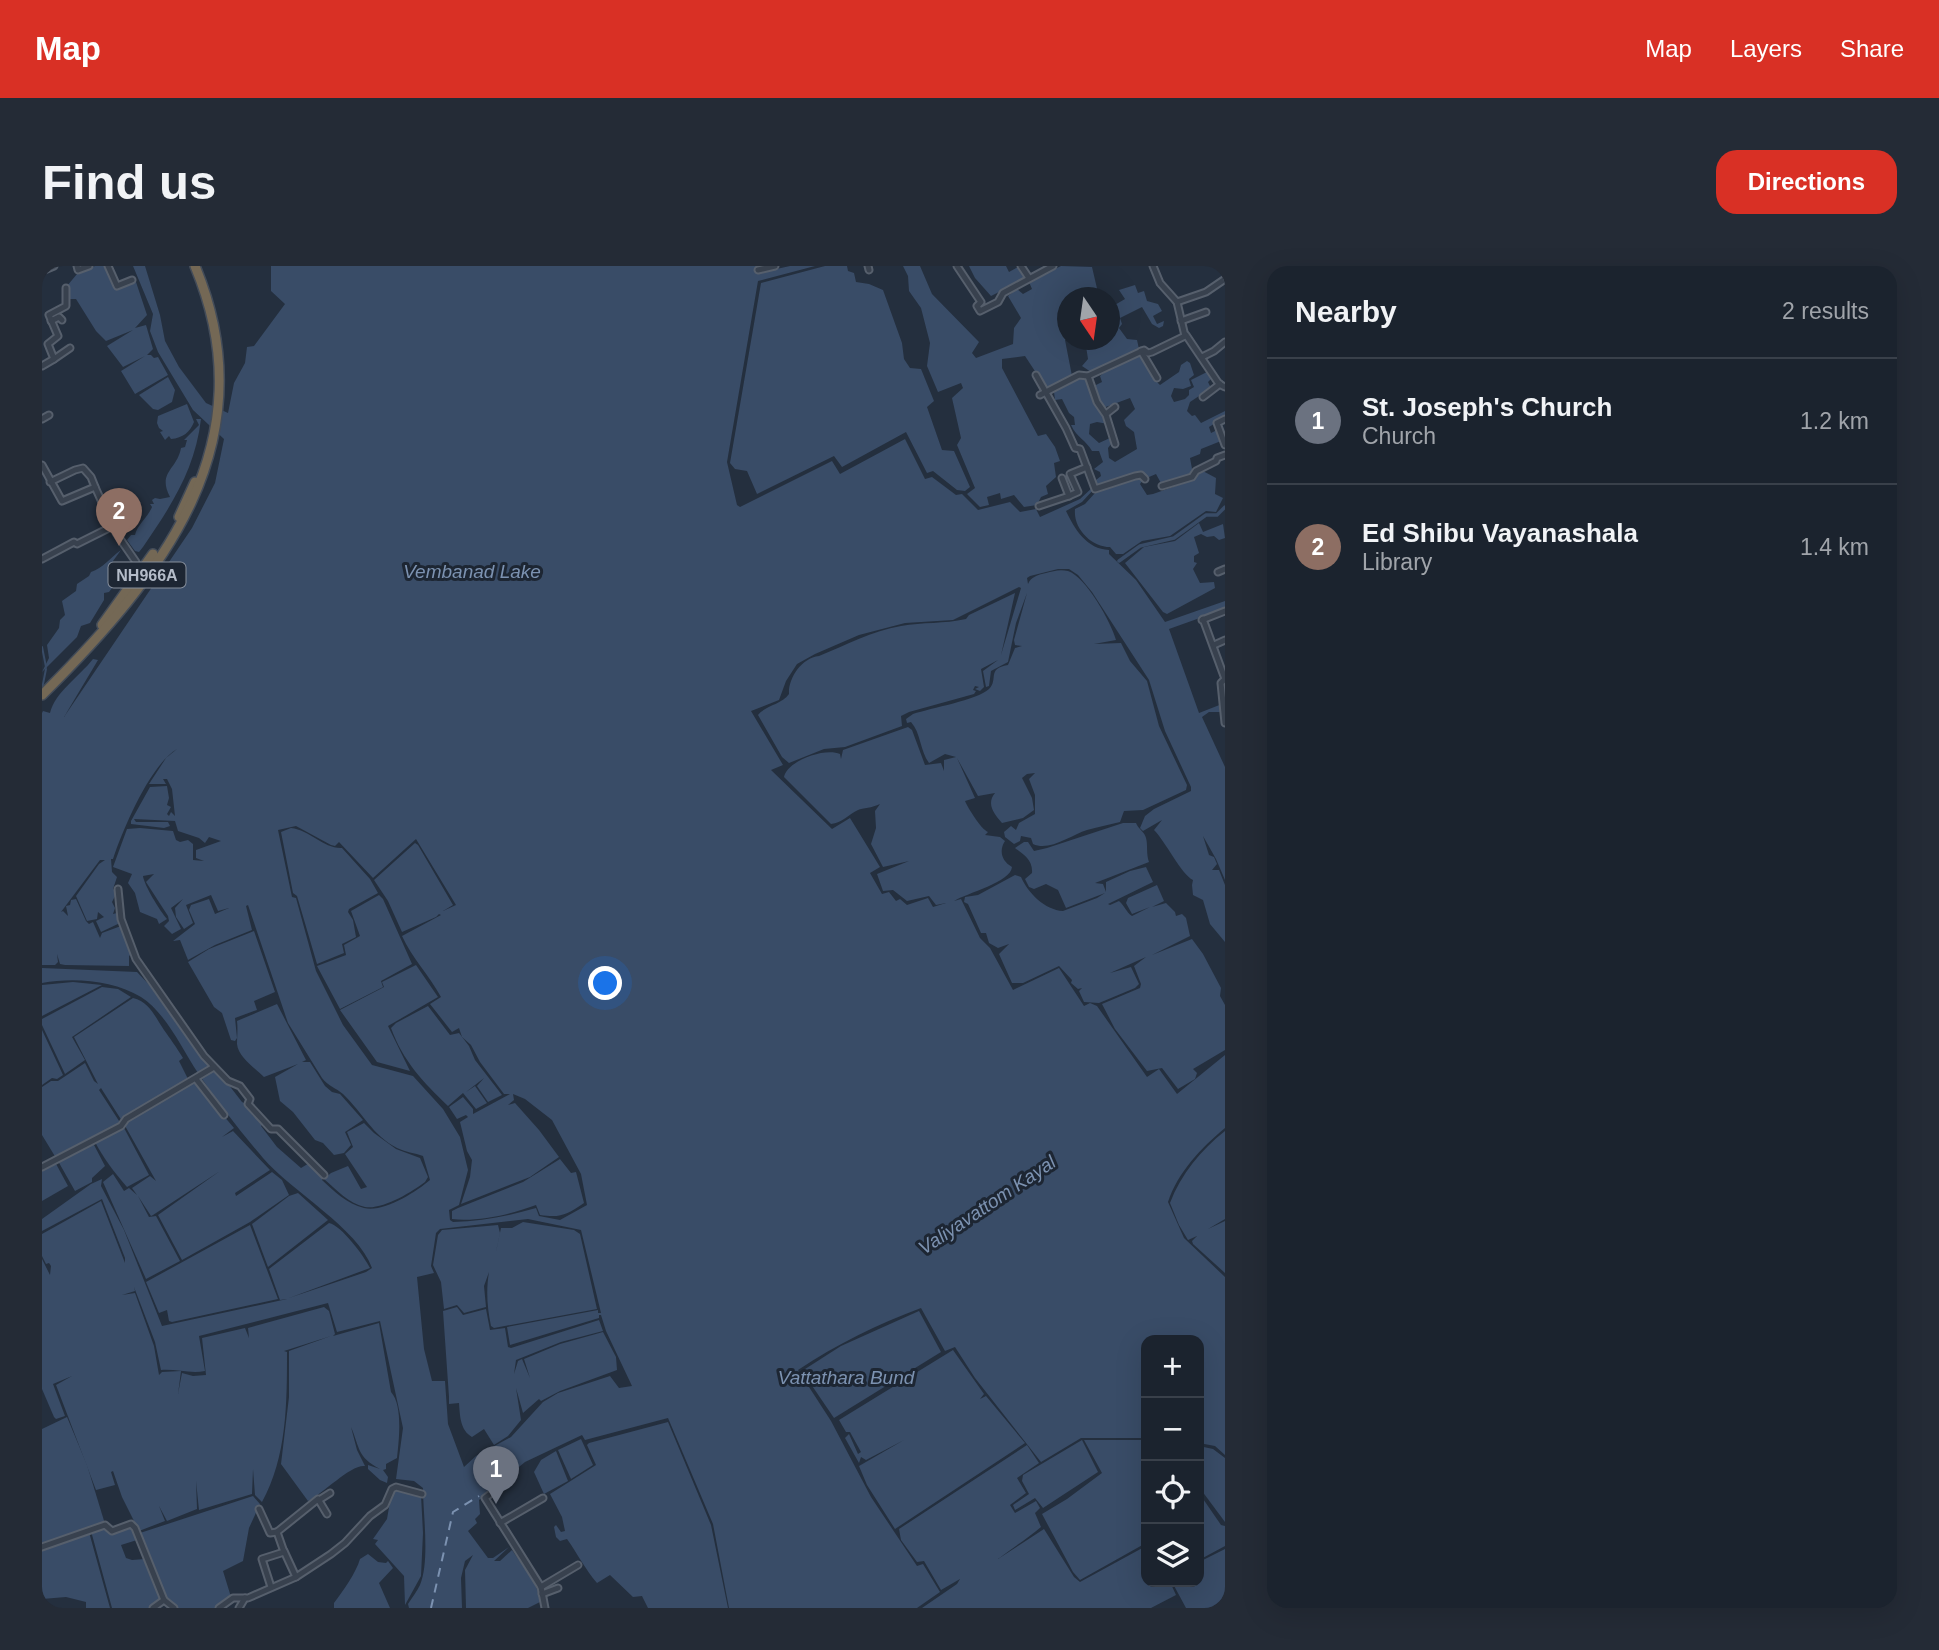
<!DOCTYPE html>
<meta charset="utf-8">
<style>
body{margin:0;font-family:Helvetica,sans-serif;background:#242b36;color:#f1f3f6}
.controls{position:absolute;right:21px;bottom:21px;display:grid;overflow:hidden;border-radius:14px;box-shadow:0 7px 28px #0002}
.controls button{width:63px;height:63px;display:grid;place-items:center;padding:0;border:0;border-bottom:2px solid #39404a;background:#1b232e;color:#f1f3f6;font:35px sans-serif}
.compass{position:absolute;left:1015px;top:21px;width:63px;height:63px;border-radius:50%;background:#1b232e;box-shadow:0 7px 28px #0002;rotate:167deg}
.you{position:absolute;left:564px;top:718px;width:24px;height:24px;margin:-18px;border:5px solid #fff;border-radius:50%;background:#1a73e8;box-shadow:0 0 0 10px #1a73e833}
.badge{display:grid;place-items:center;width:46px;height:46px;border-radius:50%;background:#d93025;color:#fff;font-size:23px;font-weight:700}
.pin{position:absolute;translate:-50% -58px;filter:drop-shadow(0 2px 4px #0008)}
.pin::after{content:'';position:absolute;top:37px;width:24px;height:21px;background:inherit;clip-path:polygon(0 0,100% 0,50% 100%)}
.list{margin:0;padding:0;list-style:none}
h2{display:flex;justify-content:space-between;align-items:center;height:91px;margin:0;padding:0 28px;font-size:30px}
h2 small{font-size:23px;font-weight:400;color:#a0a4aa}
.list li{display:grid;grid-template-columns:46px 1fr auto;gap:21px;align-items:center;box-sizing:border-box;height:126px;padding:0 28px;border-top:2px solid #39404a}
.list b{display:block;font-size:26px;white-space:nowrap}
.list p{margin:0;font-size:23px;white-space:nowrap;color:#a0a4aa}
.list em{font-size:23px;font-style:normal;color:#a0a4aa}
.icon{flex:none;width:38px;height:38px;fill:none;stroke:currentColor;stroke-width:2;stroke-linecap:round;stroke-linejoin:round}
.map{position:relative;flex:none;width:1183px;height:1342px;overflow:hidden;border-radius:21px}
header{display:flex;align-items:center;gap:42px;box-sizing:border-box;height:98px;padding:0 35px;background:#d93025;color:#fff}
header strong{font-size:33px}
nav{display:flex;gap:38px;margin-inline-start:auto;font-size:24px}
.intro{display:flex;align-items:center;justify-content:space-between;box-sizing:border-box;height:168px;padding:0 42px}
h1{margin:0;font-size:49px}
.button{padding:18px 32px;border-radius:21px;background:#d93025;color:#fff;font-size:24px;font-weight:700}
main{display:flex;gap:42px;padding:0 42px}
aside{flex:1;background:#1b232e;border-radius:21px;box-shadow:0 7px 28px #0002}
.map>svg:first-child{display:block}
</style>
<header>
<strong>Map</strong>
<nav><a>Map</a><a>Layers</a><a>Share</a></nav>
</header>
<div class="intro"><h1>Find us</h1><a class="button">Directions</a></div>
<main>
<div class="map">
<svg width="1183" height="1342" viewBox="0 0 1183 1342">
<rect width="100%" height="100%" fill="#242f3e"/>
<!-- water -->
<g fill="#394c67" fill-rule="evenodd">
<polygon points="53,0 65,0 75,22 92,14 94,16 105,49 93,62 104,59 111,83 105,89 109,89 112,92 116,91 126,109 93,128 79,105 103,90 81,101 65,80 91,64 64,75 54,65 34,33 28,33 25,20 35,8"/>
<path d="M91 0H103L118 49 123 75 137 101 164 137 186 147 192 117 203 97 205 81 212 80 243 38 229 25V0H726L716 7 748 0H773L716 15 685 196 695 239 698 241 790 195 798 208 863 173 883 213 890 211 914 229 920 228 936 244 968 236 978 246 994 243 998 251 1038 233 1051 221 1052 223 1040 236 1024 245C1033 264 1045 283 1067 284V288L1094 314 1123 356 1183 335V343L1127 363 1157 447 1180 438V446H1167L1160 451 1183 501V614L1174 593 1161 570 1167 589 1172 591 1175 598 1170 604H1177L1183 619V676L1168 658 1161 634 1151 629 1150 619 1151 614C1140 609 1123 575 1112 564L1120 554 1101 565 1098 562 1103 550 1112 543 1149 525V521L1123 465 1107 414 1050 326 1036 309 1027 303H1016L988 310 985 312 986 318C989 311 995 309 1004 307 1011 305 1018 303 1026 305 1044 311 1069 356 1074 374L1052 378 1079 377 1088 395 1105 415 1117 460 1145 519 1144 524 1101 544 1082 545 1078 556C1067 559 1055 561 1045 564 1029 569 1007 586 991 578L989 572 979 570 978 575 972 578 963 571 962 566 969 560 974 564 977 557 993 548V529L987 513 993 507 985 508 980 512 990 532 992 544 981 552 960 557C952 548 944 538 953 527L936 530 915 492 933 532 923 535C926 542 939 563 946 566L943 569 958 571 963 575C957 584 959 595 970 601 969 616 925 627 912 635L919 633 938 672 948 682 971 724 1017 702 1042 740 1048 737 1055 740 1105 811 1117 803 1135 828 1183 789V862C1159 882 1136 906 1126 936L1142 972 1183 1011V1189L1173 1180 1157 1177V1074H1104V1172H1039L999 1196 933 1112 913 1081 903 1085 879 1042C836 1058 795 1078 756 1104L789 1155 829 1231 875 1300 881 1298 898 1326 875 1342H687L671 1258 626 1152 543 1174 540 1169 483 1196 437 1234 438 1248 433 1253 435 1257 426 1265 446 1292H451L467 1281 452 1295H458L470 1284 491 1314 500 1335 486 1342H424L423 1304 431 1289 423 1295 419 1312 420 1342H367L366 1338C370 1332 375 1325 378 1319 388 1295 381 1248 381 1222L372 1215 354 1213 361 1162 338 1055 295 1066 286 1037 157 1070 163 1105C149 1108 135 1103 119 1104L113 1076 92 1021 93 1025 80 1029 93 1027 112 1080 117 1109 120 1106 139 1105 136 1128 140 1107 151 1110 164 1109 160 1072 203 1062 207 1072 206 1062 282 1041 287 1045 293 1068 291 1070 337 1057 349 1126C361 1139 357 1174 355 1192L344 1198V1203L341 1204 346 1211 345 1217 338 1214 326 1203V1199L338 1203C315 1191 318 1182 309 1161L315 1184 323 1200C309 1198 282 1227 266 1235L239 1198 247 1131V1085L289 1070 242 1085 245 1086C245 1137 245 1191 220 1236L213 1229 211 1203 210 1228 157 1244 154 1215 155 1243 125 1255 117 1240 123 1255 97 1265 80 1231 71 1205 69 1206 73 1219 54 1224 14 1119 30 1110 11 1118 23 1150 14 1153 12 1151 0 1123V993L8 1009 9 1000 7 997 4 998 0 990V968L59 935 83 997V992L60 933 0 965V953L49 918 60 913 59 920 82 964 120 1060 245 1033 238 1034 227 1003 287 957C300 960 322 990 328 1002L247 1032 324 1006 330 1002C316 962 249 925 221 892 198 865 176 837 156 807 140 783 124 747 99 731 71 714 31 711 0 717V702L95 706 118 730 200 836 206 839 211 850 218 851 222 856 219 860 235 881 259 902 269 896 281 910 280 914C292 925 305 938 322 942 341 947 374 926 388 914L381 890C373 887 363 886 355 882 331 870 320 846 301 828 294 822 286 820 280 812L246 757 206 639 204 640 210 664 173 679 146 694 138 674 131 675 153 658 147 644 149 639 167 633 173 648 187 642 176 645 169 629 144 639 151 657 142 663 134 651 133 642 141 633 129 642 139 663 130 668 122 660 127 655 126 650 104 616 112 608 101 610C102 619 118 645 125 653L117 658 115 653 98 646 93 627 86 617 90 608 71 601 85 563 98 562 131 565 134 574 138 576 146 574 151 578V594L162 595 154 592V584L179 575 167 571 163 577 157 572 136 565 133 555 92 553 94 556H126L128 560 122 562 89 558V555L108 521 125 520 127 532 125 539 129 541 125 548 127 550 129 546 133 550 130 523 125 513H121L124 518H107L124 492 135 483C108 499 81 563 71 593H69L70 606 75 611 71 623 75 626 70 636 73 642 71 648 75 647 78 657 59 666 54 655 62 651 56 646 55 653 45 655 34 630 57 598 63 594H58L19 646 21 645 26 650 24 640 28 639 29 634 34 633 44 655 47 658 51 656 58 672 60 667 79 660 86 683 91 687 87 690V700L23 699 18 698 15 688 16 696 13 699H0V447L1 445 8 447C13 426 37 411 51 393L56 394 22 451 150 262 173 217 182 173 151 144 116 86 108 65 111 48ZM977 321 979 322 959 389 973 327 927 349 924 353C902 358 881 356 859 360 830 365 804 379 777 390 759 392 746 413 747 428 739 439 724 439 716 449L740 491 747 497 782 483 803 481 860 460 859 450 867 446 932 428 934 425 931 424 933 420 937 421 933 423 938 425 942 421 939 403 956 394 941 405 944 421 947 420 949 405 966 396 974 357 985 327 972 374 973 379 980 380 973 382 966 399C944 403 957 413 947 423 935 434 889 442 871 448L864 453 865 457 869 456C879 467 878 485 887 497L903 488 914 491 902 494V505L899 497 883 499 870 464 866 461 801 484 799 493 798 488C783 481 745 495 742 511L789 558C800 557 807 548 816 544 821 542 830 542 838 538L833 545 834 562 829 578 841 601 867 595 835 608 841 625 851 624 865 635 887 630 894 639 904 637 891 641 886 632 865 639 858 633 854 635 847 626 840 628 828 607 838 601 808 552 790 563 729 504 741 499 709 445 737 434 744 415 755 398 773 388 817 369 863 357 911 354ZM254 560 289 579 293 580 297 576 331 612 374 573 414 639 401 645 411 639 376 579 373 577 332 614 346 635 360 666 394 651 397 648 399 649 360 670C370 692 387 709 399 731L388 738 410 766 417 762 420 771 429 779 438 796 462 828H468L431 848V843L421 831 407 841 415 853 424 849 426 851 418 856 425 885 430 894 428 911 419 938 488 911 517 891 497 864 473 837 466 839 472 834 471 828 483 833 510 854 539 908 545 939 518 954 497 950 494 942C467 950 440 955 411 956L408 954 407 944 417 939 426 904 418 871 401 843 371 810 330 799 301 759 274 705 254 632 250 631 236 564ZM486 953 539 964 559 1047H556V1044L465 1061 468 1079 557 1052V1049H559L564 1065 590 1120 577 1122 568 1110 516 1127 501 1136 469 1171 434 1190 422 1201 406 1158 403 1115H390L382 1083 375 1011 392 1007 389 1000 394 967 398 963Z"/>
<polygon points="783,0 805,0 806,5 812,7 814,16 827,18 841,24 860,77 862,93 868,102 879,103 892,135 885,141 900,184 912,185 928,221 923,225 915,224 891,205 885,207 864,166 800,201 792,190 715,228 705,205 693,203 688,197 719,17"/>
<polygon points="861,0 878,0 890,28 937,76 930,87 934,92 971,78 972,62 979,52 966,30 975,23 981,28 990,23 987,16 1019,0 1050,1 1057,31 1026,32 1025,73 1023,74 1030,110 1006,125 983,90 960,93 960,102 996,170 1004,168 1013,181 1018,195 1012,197 1014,211 1004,220 1006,228 999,231 995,239 982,241 972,229 959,233 958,227 945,231 947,239 938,241 925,228 933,222 915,179 919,172 910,132 921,122 919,117 896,126 885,100 888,77 879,42 867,25 866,10"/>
<polygon points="927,0 964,0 967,6 978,0 985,12 949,30 933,12"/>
<polygon points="1093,19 1096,27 1102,25 1105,35 1116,38 1120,45 1111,50 1115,58 1122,55 1121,60 1117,62 1110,58 1100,41 1078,52 1080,58 1077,62 1085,73 1095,74 1097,83 1049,106 1040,100 1046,93 1043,74 1068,74 1068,39 1071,40 1083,33 1077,24"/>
<path d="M1097 89 1111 112 1118 119 1137 106 1139 99 1145 95 1148 97 1152 109 1147 113 1149 120 1141 123 1132 122 1129 130 1132 136 1143 133 1147 129V124L1152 121 1149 114 1165 106 1169 113 1166 116 1169 122 1148 136 1145 145 1150 150 1153 149 1159 157 1183 145V151L1167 161 1169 167 1175 164 1179 175 1159 183 1158 188 1148 192 1151 208 1120 219 1114 208 1107 211 1100 208 1055 222 1054 214 1059 210 1058 206 1052 203 1061 196 1057 185H1050C1044 174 1035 172 1029 159H1033L1032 151 1027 147 1020 133 1013 134 1012 126 1041 111 1045 114 1057 144 1066 158 1055 156 1048 158 1047 168 1057 177 1068 172 1069 178 1066 182 1067 192 1073 196 1095 183 1092 166 1084 160 1082 154 1093 143 1088 132 1061 142 1052 120 1060 116 1058 110 1065 104Z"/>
<polygon points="126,111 133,124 130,136 116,144 111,143 97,129"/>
<path d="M145 138 152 156C148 166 141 172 129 173L127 170 123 174 118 166 121 165 117 162 115 157 116 150Z"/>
<path d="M154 153H159C153 204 129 240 101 281L97 286 93 285 85 274 89 269H93C95 259 106 251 110 241L108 238H112L110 234 113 232 118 233 128 231C115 206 135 204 139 182L143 181 145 174H142L157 159Z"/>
<path d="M1159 204 1174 212 1173 228 1181 232 1174 246 1164 245 1128 270 1100 275 1081 288H1074L1068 281C1050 281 1031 263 1033 243L1043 238 1053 227 1096 211 1101 214 1098 218 1105 229 1111 228 1148 215Z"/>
<polygon points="1157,257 1161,266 1181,258 1183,272 1177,274 1172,270 1165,271 1159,268 1152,271 1157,287 1152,290 1152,296 1155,297 1151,303 1158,317 1172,316 1173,322 1125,348 1121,346 1083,297 1102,281 1133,275"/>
<path d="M79 284 71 295 76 314 67 326 62 327V334L48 357 39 360 35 371 0 406 7 392 5 379 17 362 18 354 23 349 20 335 34 325 35 318 47 310 49 306C61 302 68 292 79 284Z"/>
<path d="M1081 557H1094C1096 563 1103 566 1104 572 1106 579 1104 588 1107 596L1053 617 1061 618 1064 626V616L1088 605 1104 601 1111 616 1066 638 1068 639 1077 635C1083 640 1084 646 1090 650L1108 641 1090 648 1084 637 1086 632 1115 619 1122 635 1110 641 1124 637 1133 646 1134 650 1140 648 1144 652 1148 670 1110 689 1150 673 1161 688 1179 722 1178 730 1183 739V784L1151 803 1155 807 1153 813 1136 823 1120 802 1105 805 1073 763 1060 738 1098 722 1099 718 1092 700 1104 691 1068 707 1089 701 1097 718 1093 722 1057 737 1042 736 1037 725 1040 722 1036 723 1029 717 1030 714 1017 700 981 717H970L957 688 967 678 956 682 947 677 944 667H939L926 638 922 636 923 631 936 629 973 609 979 611C986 627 1003 644 1021 645L1055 632 1063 627 1024 642 1016 624 1004 618 992 623 987 621 983 613 990 607C991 594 982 589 973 582L982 576H986L992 585 1005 582Z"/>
<path d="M249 562C268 564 282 583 300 582L328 613 336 627 307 643 306 646 311 654 314 671 300 678 302 687 275 698 255 630 251 627 239 566Z"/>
<polygon points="337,629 341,633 370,698 339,715 341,721 298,743 275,700 304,689 302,679 318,670 309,645"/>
<polygon points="212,665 233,726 212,735 215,744 193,752 195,772 193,775 189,774 180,747 172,741 146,696 167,683"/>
<polygon points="374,699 396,731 346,760 368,805 335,796 298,744 342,721 340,716"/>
<polygon points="31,716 60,719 0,750 0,719"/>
<polygon points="60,721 76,723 89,731 30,771 43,794 23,808 0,759 0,753"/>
<path d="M91 732C108 736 113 751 122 764 127 771 135 782 141 792L137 795 147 815 80 855 59 822 57 824 79 858 14 892 0 869V821L9 815H16L43 797 52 815 56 818 32 771Z"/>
<path d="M235 738 264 794 260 796H268L283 820 290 826 298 828 321 854 303 866 309 879 302 887 292 889 281 877 273 874 251 846 238 835 233 811 256 798 222 811C214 803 196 791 195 778 195 772 196 763 195 755Z"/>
<path d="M386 740 408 769 417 767 427 780 433 794 460 829 446 836 435 820 442 812 424 826 433 820 445 837 434 843 421 827 406 840C381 816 361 795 349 762L354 757Z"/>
<polygon points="0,764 21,809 15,813 10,812 0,819"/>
<polygon points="152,815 192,862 180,871 191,865 228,904 193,927 194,930 230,906 240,914 247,929 208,956 140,994 116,949 178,905 111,949 109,950 96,930 107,951 114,950 138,995 104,1013 61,916 71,908 82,925 87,922 95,929 90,922 108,910 114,915 82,858"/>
<path d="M322 857 332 867 354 883 378 892 386 911 383 916C370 926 340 944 323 941 307 938 294 923 282 913L289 907 306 900 319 923 325 921 303 888 311 881 305 866Z"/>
<path d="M81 860 107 909 85 921C72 906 62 893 53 876Z"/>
<path d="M1183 865V953L1166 963 1183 955V1007L1151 978 1150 975 1155 970 1146 974 1137 959 1128 937C1139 908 1159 884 1183 865Z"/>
<polygon points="51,877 63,900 50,912 50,916 33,925 16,895"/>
<path d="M518 893 529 907 534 906 542 937C524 949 519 952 498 949L494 939C470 948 436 956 410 953V945L416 942 481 916Z"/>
<polygon points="13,896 26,920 0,935 0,903"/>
<polygon points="256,927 286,954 226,1001 210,958 247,930"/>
<path d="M481 956 532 964 538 968 555 1043 452 1062 449 1060C445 1041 444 1024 447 1006L442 1020 444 1041 422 1047 415 1039 402 1043 399 1016 391 999 396 969 400 964 456 959 458 967 452 995 459 962H470Z"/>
<polygon points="208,959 236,1033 130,1056 127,1055 125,1044 117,1047 104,1016"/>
<path d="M415 1041 421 1049 444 1043 448 1064 463 1062 466 1081 469 1082 557 1054 561 1065 519 1076 474 1094 472 1108 476 1095 480 1093 488 1112 482 1093 518 1078 561 1066 574 1091 575 1104 518 1125 499 1135 497 1133 481 1147 474 1122 479 1154 466 1170 452 1179 442 1163 430 1171C418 1164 418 1150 417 1137L407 1138V1131L401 1045Z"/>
<polygon points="877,1045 899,1086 792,1152 760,1105 799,1080"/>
<polygon points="911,1084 942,1128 938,1133 944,1130 983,1177 853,1263 825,1219 817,1200 862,1174 824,1194 819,1191 817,1197 803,1172 807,1168 816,1188 819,1186 808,1166 804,1166 797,1154"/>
<polygon points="25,1151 45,1199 63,1258 0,1279 0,1163"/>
<path d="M626 1156 669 1259 686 1342H606L600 1330 591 1331 568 1309 555 1317C543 1303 535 1287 525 1273L518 1275 514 1271 512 1261 514 1259 519 1266 523 1265 520 1251 508 1228 554 1199 545 1179 547 1177Z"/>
<polygon points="539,1173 551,1199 529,1213 516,1184"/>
<polygon points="1040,1174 1056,1206 1001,1242 993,1232 973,1244 971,1239 987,1228 980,1215 981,1209"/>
<polygon points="1042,1174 1104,1174 1104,1277 1038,1314 1031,1306 1000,1248 1025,1233 1060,1207"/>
<path d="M985 1179 997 1197 975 1212 984 1227 968 1239 973 1247 994 1235 998 1242 993 1247 999 1261C985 1273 970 1282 956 1293L1002 1263 1032 1311 1038 1316 1104 1280V1316H1128L1134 1329 1109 1342H880L915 1318 918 1313 899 1324 882 1295 875 1296 859 1274 857 1263Z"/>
<polygon points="1157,1180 1171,1183 1183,1192 1183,1256 1157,1221"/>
<polygon points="514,1185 526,1215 502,1228 492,1206 499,1194"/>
<polygon points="350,1224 379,1229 381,1267 379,1310 363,1339 362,1310 333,1278 336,1274 331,1273 345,1253"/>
<polygon points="1157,1227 1179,1259 1183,1260 1183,1280 1157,1294"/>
<polygon points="211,1230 218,1238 207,1262 201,1295 181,1305 189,1331 174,1342 135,1342 123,1333 98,1267"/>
<polygon points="89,1260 95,1274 79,1279 84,1292 90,1294 103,1293 120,1335 108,1342 70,1342 49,1265 61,1262 68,1267"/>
<polygon points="47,1266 68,1342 44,1342 44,1336 24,1331 0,1333 0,1282"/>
<polygon points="1183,1283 1183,1342 1144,1342 1130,1316 1157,1316 1157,1296"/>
<path d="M326 1288 336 1296 344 1297 346 1295 351 1302 337 1317 348 1342H292V1337C301 1325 314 1307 318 1293Z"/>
</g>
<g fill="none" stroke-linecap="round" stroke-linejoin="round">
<!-- stream -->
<g stroke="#394c67" stroke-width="2">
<polyline points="0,381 4,401"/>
<polyline points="0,423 4,403"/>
</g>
<!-- canal -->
<polyline stroke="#394c67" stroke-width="3.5" points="1077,295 1098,280 1132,272 1164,249 1175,249 1183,241"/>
<!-- ferry -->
<polyline stroke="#7c92b1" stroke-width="2" stroke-dasharray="9 7" stroke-linecap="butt" points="389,1342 411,1246 437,1230"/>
<!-- minor casing -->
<g stroke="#565f6c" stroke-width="9">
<g id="minor">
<polyline points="35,0 36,4 47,0"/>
<polyline points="66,0 75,20 90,14"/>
<polyline points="826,0 827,4"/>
<polyline points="915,0 939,36 935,40 938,45 956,36 961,27 1011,0"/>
<polyline points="979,0 987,12"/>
<polyline points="716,4 733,0"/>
<polyline points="0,5 12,0"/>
<polyline points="1135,36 1164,26 1183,13"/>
<polyline points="9,55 17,51 20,54"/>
<polyline points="1139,55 1164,46"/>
<polyline points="1144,69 1177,118 1183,121"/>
<polyline points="1099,85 1115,112"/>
<polyline points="1160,91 1172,85 1183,76"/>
<polyline points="12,93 28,82"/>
<polyline points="0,100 12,93 6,78 16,70 7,49 24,40 24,22"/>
<polyline points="994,109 1024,162 1033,182 1038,183 1053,223 1093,210 1099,209 1103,213"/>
<polyline points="1046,110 1055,136 1064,149 1073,178"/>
<polyline points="998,129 1037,109 1046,110 1102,84 1106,87 1110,86 1143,70 1135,36 1118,17 1111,0"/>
<polyline points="1161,131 1178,118"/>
<polyline points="1064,148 1073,141"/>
<polyline points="0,153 7,149"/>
<polyline points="1183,153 1175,157 1183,179"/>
<polyline points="0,199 20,235 53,221 74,267 94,296 90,305 89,317"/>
<polyline points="1020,212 1027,230 1036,226 1028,208 1045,201"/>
<polyline points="8,216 33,204 41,202 49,211 53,221"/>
<polyline points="1120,220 1150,211 1154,205 1174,195 1175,192 1183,189"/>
<polyline points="997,240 1027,230"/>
<polyline points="0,293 32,276 35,278 71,260"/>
<polyline points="1176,306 1183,303"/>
<polyline points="1161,353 1183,413 1179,417 1183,457"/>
<polyline points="1160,354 1183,345"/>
<polyline points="1172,379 1183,374"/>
<polyline points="76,623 79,653 94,693 162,790 186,815 198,820 208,833 206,838 229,863 236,863 282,909"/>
<polyline points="154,813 182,849"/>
<polyline points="0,901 79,860 84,853 172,801"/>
<polyline points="447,1229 443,1232 499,1321 503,1342"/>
<polyline points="277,1234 288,1227"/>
<polyline points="217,1243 228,1267 235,1266"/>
<polyline points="458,1257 501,1232"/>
<polyline points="0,1281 63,1259 70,1265 89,1258 93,1262 122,1334 132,1342"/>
<polyline points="242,1285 254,1311"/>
<polyline points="229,1321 220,1293 242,1286 235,1266 276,1233 285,1248"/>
<polyline points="499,1321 536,1299"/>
<polyline points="500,1328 516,1322"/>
<polyline points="111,1342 122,1334"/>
<polyline points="177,1342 191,1332 206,1332 254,1311 289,1288 303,1277 328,1250 343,1239 350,1223 354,1221 380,1228"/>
<polyline points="197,1342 203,1332"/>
</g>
</g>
<!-- highway casing -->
<g stroke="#434c59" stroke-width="12">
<g id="highway">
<polyline points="137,251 153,216"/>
<polyline points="60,359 111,288"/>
<path d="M0 429C120 310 227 177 153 0"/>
</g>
</g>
<!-- minor -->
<use href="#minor" stroke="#38414e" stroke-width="5"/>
<!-- highway -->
<use href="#highway" stroke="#746855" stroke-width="9"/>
</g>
<g text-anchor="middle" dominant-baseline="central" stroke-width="6" stroke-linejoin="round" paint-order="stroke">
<!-- shield labels -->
<rect fill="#1d2633" stroke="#878f9c" stroke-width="2" x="66.5" y="296.5" width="77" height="25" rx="5"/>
<g font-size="16" font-weight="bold" fill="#b4bcc9">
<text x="105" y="309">NH966A</text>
</g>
<!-- water labels -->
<g font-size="19" font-style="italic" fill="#7c92b1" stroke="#1d2633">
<text x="430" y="305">Vembanad Lake</text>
<text transform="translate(945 939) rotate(-34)">Valiyavattom Kayal</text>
<text x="804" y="1111">Vattathara Bund</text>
</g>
</g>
</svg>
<div class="controls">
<button>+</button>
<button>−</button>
<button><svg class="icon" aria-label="locate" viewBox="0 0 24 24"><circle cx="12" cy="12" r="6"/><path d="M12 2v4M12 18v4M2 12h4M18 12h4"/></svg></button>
<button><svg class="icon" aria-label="layers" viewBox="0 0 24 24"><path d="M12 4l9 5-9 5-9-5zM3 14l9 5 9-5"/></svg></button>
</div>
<svg class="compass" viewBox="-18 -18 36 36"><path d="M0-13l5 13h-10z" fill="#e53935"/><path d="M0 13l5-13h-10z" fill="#a0a4aa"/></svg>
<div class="you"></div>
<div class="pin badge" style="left:454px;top:1238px;background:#6b7280">1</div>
<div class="pin badge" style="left:77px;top:280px;background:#8d6e63">2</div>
</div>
<aside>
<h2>Nearby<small>2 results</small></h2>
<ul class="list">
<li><span class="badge" style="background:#6b7280">1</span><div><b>St. Joseph's Church</b><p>Church</p></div><em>1.2 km</em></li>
<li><span class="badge" style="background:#8d6e63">2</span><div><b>Ed Shibu Vayanashala</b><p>Library</p></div><em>1.4 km</em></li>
</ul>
</aside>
</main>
